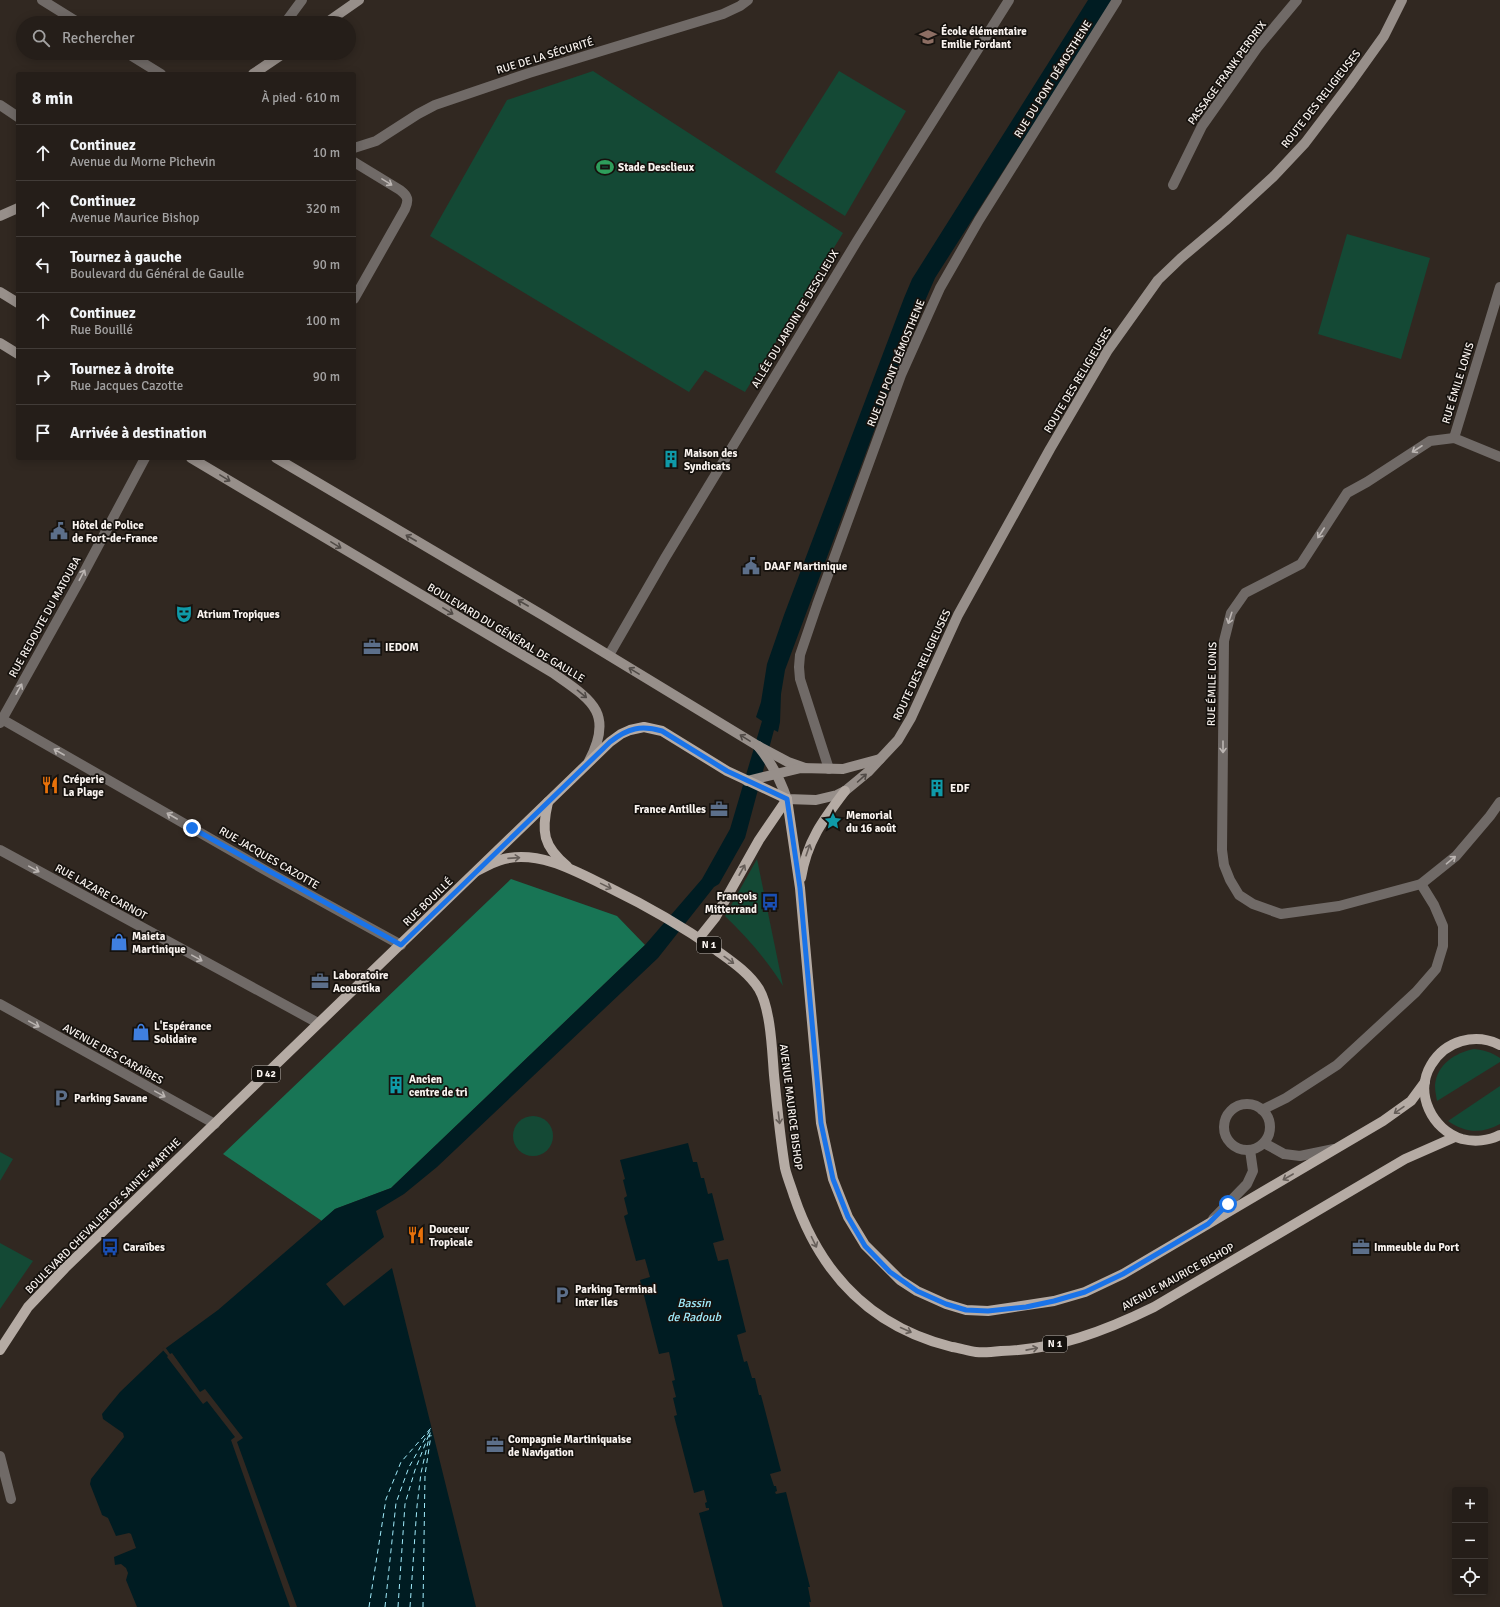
<!DOCTYPE html>
<html lang="fr">
<meta charset="utf-8">
<style>
body{margin:0;font-family:Signika,sans-serif;background:#2d2722;color:#f1f3f6}
.controls{position:absolute;right:12px;bottom:12px;display:grid;overflow:hidden;border-radius:4px;box-shadow:0 2px 10px #0003}
.controls button{width:36px;height:36px;display:grid;place-items:center;padding:0;border:0;border-bottom:1px solid #423c38;background:#251e19;color:#f1f3f6;font:20px sans-serif}
.stop{position:absolute;width:12px;height:12px;margin:-9px;border:3px solid #1a73e8;border-radius:50%;background:#fff}
.stop.end{background:#1a73e8;border-color:#fff;box-shadow:0 1px 4px #0008}
.list{margin:0;padding:0;list-style:none}
h2{display:flex;justify-content:space-between;align-items:center;height:52px;margin:0;padding:0 16px;font-size:17px}
h2 small{font-size:13px;font-weight:400;color:#a3a2a2}
.list li{display:grid;grid-template-columns:26px 1fr auto;gap:12px;align-items:center;box-sizing:border-box;height:56px;padding:0 16px;border-top:1px solid #423c38}
.list b{display:block;font-size:15px;white-space:nowrap}
.list p{margin:0;font-size:13px;white-space:nowrap;color:#a3a2a2}
.list em{font-size:13px;font-style:normal;color:#a3a2a2}
.icon{flex:none;width:22px;height:22px;fill:none;stroke:currentColor;stroke-width:2;stroke-linecap:round;stroke-linejoin:round}
.map{position:relative;flex:none;width:1500px;height:1607px;overflow:hidden}
.search{position:absolute;background:#251e19;box-shadow:0 2px 10px #0003;left:16px;top:16px;width:340px;height:44px;display:flex;align-items:center;gap:10px;box-sizing:border-box;padding:0 14px;border-radius:22px;color:#a3a2a2;font-size:15px}
.panel{position:absolute;background:#251e19;box-shadow:0 2px 10px #0003;left:16px;top:72px;width:340px;height:388px;border-radius:4px}
.map>svg:first-child{display:block}
</style>
<div class="map">
<svg width="1500" height="1607" viewBox="0 0 1500 1607">
<rect width="100%" height="100%" fill="#312821"/>
<!-- green -->
<g fill="#144935">
<polygon points="593,71 843,233 745,392 705,370 689,392 430,236 507,100"/>
<polygon points="839,71 906,111 845,216 775,172"/>
<polygon points="1347,234 1430,258 1401,359 1318,334"/>
<path d="M757 859 783 986C767 960 747 937 725 916Z"/>
<path d="M1474 1049C1484 1050 1491 1052 1500 1058V1062L1437 1101C1436 1096 1435 1090 1435 1085 1437 1064 1455 1053 1474 1049Z"/>
<path d="M1500 1086V1124C1482 1134 1465 1133 1448 1121Z"/>
<circle cx="533" cy="1136" r="20"/>
<polygon points="0,1152 13,1159 0,1181"/>
<polygon points="0,1243 33,1261 0,1309"/>
</g>
<!-- forest -->
<polygon fill="#187555" points="511,879 617,916 645,945 391,1188 335,1209 322,1221 223,1154"/>
<!-- water -->
<g fill="#001c22">
<polygon points="1088,0 1114,0 1074,65 1014,154 935,278 908,340 880,415 785,670 781,694 780,722 778,732 774,730 745,838 719,884 714,887 658,958 437,1167 404,1194 376,1211 384,1237 326,1284 344,1306 392,1268 476,1607 137,1607 126,1580 128,1573 126,1568 121,1564 115,1565 114,1557 136,1548 131,1534 129,1533 116,1536 108,1518 102,1515 101,1512 90,1484 91,1479 124,1437 123,1433 103,1419 102,1414 120,1392 166,1348 218,1310 335,1209 391,1188 645,945 702,879 730,829 762,721 756,717 761,702 767,664 784,615 904,298 912,279"/>
<polygon points="688,1143 693,1162 697,1162 701,1178 704,1178 708,1194 712,1193 724,1240 713,1243 718,1261 728,1259 746,1332 737,1335 744,1362 747,1361 752,1378 755,1378 759,1395 761,1395 781,1471 770,1474 774,1486 776,1486 777,1491 775,1492 776,1494 786,1492 810,1587 808,1587 811,1602 809,1602 810,1607 723,1607 699,1513 709,1510 709,1508 706,1508 705,1503 707,1502 704,1490 694,1493 674,1416 677,1415 673,1398 676,1397 672,1381 675,1380 669,1352 659,1354 640,1280 650,1277 645,1259 636,1261 624,1216 628,1214 624,1198 627,1196 623,1180 625,1179 620,1160"/>
</g>
<!-- pier -->
<polygon fill="#312821" points="165,1347 170,1354 172,1353 200,1392 205,1389 243,1438 237,1442 297,1607 290,1607 231,1440 235,1437 207,1401 203,1404 167,1357 168,1356 162,1349"/>
<g fill="none" stroke-linecap="round" stroke-linejoin="round">
<!-- ferry -->
<g stroke="#a1edfd" stroke-width="1" stroke-dasharray="5 4" stroke-linecap="butt">
<polyline points="369,1607 386,1499 401,1462 431,1428"/>
<polyline points="385,1607 396,1503 409,1467 430,1430"/>
<polyline points="398,1607 405,1504 415,1470 430,1432"/>
<polyline points="410,1607 417,1506 421,1473 431,1429"/>
<polyline points="423,1607 425,1475 431,1435"/>
</g>
<!-- street -->
<g stroke="#706a67" stroke-width="10">
<polyline points="42,0 79,23"/>
<polyline points="285,23 302,0"/>
<polyline points="127,53 161,74"/>
<polyline points="0,105 18,117"/>
<polyline points="354,148 376,141 418,114 435,105 529,73 723,14 740,6 748,0"/>
<path d="M354 162 400 190C408 196 409 200 405 209L354 299"/>
<polyline points="1173,185 1202,126 1257,48 1297,0"/>
<polyline points="1454,438 1500,287"/>
<polyline points="1500,457 1454,438 1430,441 1367,482 1347,493 1301,564 1245,593 1231,613 1224,641 1222,850 1224,865 1230,880 1239,895 1253,904 1281,914 1339,906 1421,884 1456,856 1490,816 1500,802"/>
<polyline points="609,655 665,558 857,241 1009,0"/>
<polyline points="0,718 272,874 401,945"/>
<polyline points="0,723 81,578 145,458"/>
<polyline points="829,769 800,679 799,667 800,655 817,605 901,375 940,288 979,220 1117,0"/>
<polyline points="0,850 318,1023"/>
<polyline points="0,1004 215,1124"/>
<circle cx="1247" cy="1127" r="23"/>
<polyline points="1262,1110 1286,1098 1337,1065 1416,992 1436,969 1443,946 1443,926 1434,905 1421,884"/>
<polyline points="1264,1143 1284,1154 1300,1156 1334,1149"/>
<polyline points="1213,1219 1247,1184 1253,1171 1250,1150"/>
<polyline points="0,1456 11,1499"/>
</g>
<!-- secondary -->
<g stroke="#978f8a" stroke-width="10">
<polyline points="326,23 359,0"/>
<polyline points="253,74 284,53"/>
<polyline points="0,216 18,208"/>
<polyline points="0,292 18,303"/>
<polyline points="0,343 18,354"/>
<path d="M191 458 553 673C590 699 615 712 589 761"/>
<polyline points="276,458 544,616 758,746 788,762 805,768"/>
<path d="M758 746C772 763 780 779 787 799L816 800 837 795 845 791 868 772 898 740 911 718 958 615 1050 449 1108 350 1158 280 1181 258 1225 221 1273 177 1305 143 1349 85 1384 36 1402 0"/>
<polyline points="747,781 801,768 843,769 880,759"/>
</g>
<!-- primary -->
<g stroke="#b5aba4" stroke-width="10">
<polyline points="787,799 800,888 821,1123 833,1179 848,1217 865,1245 900,1280 917,1291 946,1304 966,1310 988,1311 1054,1301 1085,1292 1123,1274 1383,1121 1411,1101 1425,1082"/>
<path d="M548 802C541 832 543 846 567 866"/>
<path d="M477 871C486 866 495 861 504 859 541 850 579 873 610 888 647 906 682 926 716 950 731 961 748 972 759 989 771 1010 772 1051 774 1075 777 1106 780 1137 785 1168 787 1177 791 1186 794 1196 820 1273 871 1327 952 1347 960 1348 968 1351 976 1352 984 1353 993 1352 1001 1351 1055 1350 1105 1331 1154 1307L1405 1159 1455 1137"/>
<path d="M801 878C807 841 823 820 845 791"/>
<polyline points="699,938 715,918 759,840 787,799"/>
<path d="M1500 1045C1475 1032 1445 1041 1431 1065 1414 1093 1432 1130 1462 1139 1474 1142 1489 1141 1500 1135"/>
<polyline points="0,1350 28,1307 65,1268 610,742 621,734 630,730 644,727 662,731 727,771 787,799"/>
</g>
</g>
<!-- one-way arrows -->
<defs><path id="oneway-shaft" d="M-6 0H5M1.5-3L5.5 0L1.5 3" fill="none" stroke-width="1.6" stroke-linecap="round" stroke-linejoin="round"/></defs>
<g stroke="#bbb5b2">
<use href="#oneway-shaft" transform="translate(387 182) rotate(32)"/>
<use href="#oneway-shaft" transform="translate(1417 449) rotate(147)"/>
<use href="#oneway-shaft" transform="translate(1321 533) rotate(123)"/>
<use href="#oneway-shaft" transform="translate(82 575) rotate(-62)"/>
<use href="#oneway-shaft" transform="translate(1230 618) rotate(108)"/>
<use href="#oneway-shaft" transform="translate(19 689) rotate(-61)"/>
<use href="#oneway-shaft" transform="translate(1223 747) rotate(90)"/>
<use href="#oneway-shaft" transform="translate(59 752) rotate(-150)"/>
<use href="#oneway-shaft" transform="translate(172 816) rotate(-150)"/>
<use href="#oneway-shaft" transform="translate(1451 860) rotate(-40)"/>
<use href="#oneway-shaft" transform="translate(34 869) rotate(29)"/>
<use href="#oneway-shaft" transform="translate(197 958) rotate(29)"/>
<use href="#oneway-shaft" transform="translate(34 1024) rotate(29)"/>
<use href="#oneway-shaft" transform="translate(160 1094) rotate(29)"/>
</g>
<g stroke="#504a46">
<use href="#oneway-shaft" transform="translate(225 478) rotate(31)"/>
<use href="#oneway-shaft" transform="translate(411 538) rotate(-150)"/>
<use href="#oneway-shaft" transform="translate(336 545) rotate(31)"/>
<use href="#oneway-shaft" transform="translate(523 603) rotate(-150)"/>
<use href="#oneway-shaft" transform="translate(448 611) rotate(31)"/>
<use href="#oneway-shaft" transform="translate(634 671) rotate(-149)"/>
<use href="#oneway-shaft" transform="translate(582 694) rotate(39)"/>
<use href="#oneway-shaft" transform="translate(745 738) rotate(-148)"/>
<use href="#oneway-shaft" transform="translate(862 778) rotate(-42)"/>
</g>
<g stroke="#665e59">
<use href="#oneway-shaft" transform="translate(808 850) rotate(-71)"/>
<use href="#oneway-shaft" transform="translate(514 858) rotate(-4)"/>
<use href="#oneway-shaft" transform="translate(742 870) rotate(-61)"/>
<use href="#oneway-shaft" transform="translate(606 886) rotate(26)"/>
<use href="#oneway-shaft" transform="translate(729 960) rotate(36)"/>
<use href="#oneway-shaft" transform="translate(1399 1110) rotate(145)"/>
<use href="#oneway-shaft" transform="translate(779 1118) rotate(83)"/>
<use href="#oneway-shaft" transform="translate(1288 1177) rotate(150)"/>
<use href="#oneway-shaft" transform="translate(814 1242) rotate(64)"/>
<use href="#oneway-shaft" transform="translate(906 1330) rotate(24)"/>
<use href="#oneway-shaft" transform="translate(1032 1349) rotate(-11)"/>
</g>
<g fill="none" stroke-linecap="round" stroke-linejoin="round">
<!-- route -->
<path stroke="#1a73e8" stroke-width="5" d="M192 828 401 945 610 742C628 728 641 725 662 731L727 771 787 799 800 888 821 1123 833 1179 848 1217 865 1246 890 1272 917 1291 946 1304 966 1310 988 1311 1026 1307 1054 1301 1085 1292 1123 1274 1208 1224 1228 1204"/>
</g>
<!-- icons -->
<defs>
<g id="school-bare" transform="scale(1.38)"><path d="M0-5L7-2L0 1L-7-2ZM-4 1L0 2.5L4 1V4Q0 6-4 4Z" fill="#8d6e63" stroke="#16120e" stroke-width="2.5" paint-order="stroke"/></g>
<g id="stadium-bare" transform="scale(1.38)"><path d="M0-5a6.5 5 0 1 0 0 10a6.5 5 0 1 0 0-10ZM-3.5-1.8h7v3.6h-7Z" fill="#2e9e5b" stroke="#16120e" stroke-width="2.5" paint-order="stroke"/></g>
<g id="building-bare" transform="scale(1.38)"><path d="M-4-6H4V6H1V3H-1V6H-4ZM-2.5-4.3h1.7v1.8h-1.7ZM.8-4.3h1.7v1.8H.8ZM-2.5-1h1.7V.8h-1.7ZM.8-1h1.7V.8H.8Z" fill="#0f9aa8" stroke="#16120e" stroke-width="2.5" paint-order="stroke"/></g>
<g id="civic-bare" transform="scale(1.38)"><path d="M-.6-6.5H3V-4.5H.6V-3L4-1V1h2V6H-6V1h2V-1L-.6-3ZM-1.2 2.5V6h2.4V2.5Z" fill="#5c6f8a" stroke="#16120e" stroke-width="2.5" paint-order="stroke"/></g>
<g id="theatre-bare" transform="scale(1.38)"><path d="M-5-5.5Q0-4 5-5.5V0Q5 5 0 6Q-5 5-5 0ZM-3.3-2.5H-1v1.5H-3.3ZM1-2.5H3.3v1.5H1ZM-2.8 1Q0 5.5 2.8 1Z" fill="#0f9aa8" stroke="#16120e" stroke-width="2.5" paint-order="stroke"/></g>
<g id="office-bare" transform="scale(1.38)"><path d="M-6-3h4V-5.5h4V-3h4V5H-6ZM-1-4.5V-3h2v-1.5ZM-6 0V1H6V0Z" fill="#5c6f8a" stroke="#16120e" stroke-width="2.5" paint-order="stroke"/></g>
<g id="restaurant-bare" transform="scale(1.38)"><path d="M-5-6h1v4h1v-4h1v4h1v-4h1v5L-1.5 .5V6h-2V.5L-5-1ZM5-6V6H3V1.5H1.5Q1.5-4 5-6Z" fill="#e8710a" stroke="#16120e" stroke-width="2.5" paint-order="stroke"/></g>
<g id="sight-bare" transform="scale(1.38)"><path d="M0-6L1.8-2.2L6-1.7L2.9 1.2L3.7 5.4L0 3.3L-3.7 5.4L-2.9 1.2L-6-1.7L-1.8-2.2Z" fill="#0f9aa8" stroke="#16120e" stroke-width="2.5" paint-order="stroke"/></g>
<g id="bus-bare" transform="scale(1.38)"><path d="M-5-6H5V4H4V6H2V4H-2V6H-4V4H-5ZM-3.5-4V0h7V-4ZM-3.5 1.2v1.5H-2V1.2ZM2 1.2v1.5H3.5V1.2Z" fill="#1a4fb4" stroke="#16120e" stroke-width="2.5" paint-order="stroke"/></g>
<g id="shop-bare" transform="scale(1.38)"><path d="M-5-2.5h2.3a2.7 3.5 0 0 1 5.4 0H5L5.5 6h-11ZM-1.5-2.5h3a1.5 2.3 0 0 0-3 0Z" fill="#3f7fe0" stroke="#16120e" stroke-width="2.5" paint-order="stroke"/></g>
<g id="parking-bare" transform="scale(1.38)"><path d="M-3.5-5.5H1a3.5 3.5 0 0 1 0 7H-1V5.5H-3.5ZM-1-3.4V-.6H.8a1.4 1.4 0 0 0 0-2.8Z" fill="#5c6f8a" stroke="#16120e" stroke-width="2.5" paint-order="stroke"/></g>
</defs>
<g fill-rule="evenodd">
<use href="#school-bare" x="928" y="37"/>
<use href="#stadium-bare" x="605" y="167"/>
<use href="#building-bare" x="671" y="459"/>
<use href="#civic-bare" x="59" y="531"/>
<use href="#civic-bare" x="751" y="566"/>
<use href="#theatre-bare" x="184" y="614"/>
<use href="#office-bare" x="372" y="647"/>
<use href="#restaurant-bare" x="50" y="785"/>
<use href="#building-bare" x="937" y="788"/>
<use href="#office-bare" x="719" y="809"/>
<use href="#sight-bare" x="833" y="821"/>
<use href="#bus-bare" x="770" y="902"/>
<use href="#shop-bare" x="119" y="942"/>
<use href="#office-bare" x="320" y="981"/>
<use href="#shop-bare" x="141" y="1032"/>
<use href="#building-bare" x="396" y="1085"/>
<use href="#parking-bare" x="61" y="1098"/>
<use href="#restaurant-bare" x="416" y="1235"/>
<use href="#bus-bare" x="110" y="1247"/>
<use href="#office-bare" x="1361" y="1247"/>
<use href="#parking-bare" x="562" y="1295"/>
<use href="#office-bare" x="495" y="1445"/>
</g>
<g text-anchor="middle" dominant-baseline="central" stroke-width="3.5" stroke-linejoin="round" paint-order="stroke">
<!-- shield labels -->
<g fill="#16120e" stroke="#b5b0ac" stroke-width="1">
<rect x="697" y="937" width="24" height="16" rx="3"/>
<rect x="252" y="1066" width="28" height="16" rx="3"/>
<rect x="1043" y="1336" width="24" height="16" rx="3"/>
</g>
<g font-size="10" font-weight="bold" fill="#f9f3ef">
<text x="709" y="945">N 1</text>
<text x="266" y="1074">D 42</text>
<text x="1055" y="1344">N 1</text>
</g>
<!-- poi labels -->
<g font-size="11" font-weight="bold" fill="#f9f3ef" stroke="#16120e" text-anchor="start">
<text x="941" y="31">École élémentaire<tspan x="941" dy="13">Emilie Fordant</tspan></text>
<text x="618" y="167">Stade Desclieux</text>
<text x="684" y="453">Maison des<tspan x="684" dy="13">Syndicats</tspan></text>
<text x="72" y="525">Hôtel de Police<tspan x="72" dy="13">de Fort-de-France</tspan></text>
<text x="764" y="566">DAAF Martinique</text>
<text x="197" y="614">Atrium Tropiques</text>
<text x="385" y="647">IEDOM</text>
<text x="63" y="779">Créperie<tspan x="63" dy="13">La Plage</tspan></text>
<text x="950" y="788">EDF</text>
<text x="706" y="809" text-anchor="end">France Antilles</text>
<text x="846" y="815">Memorial<tspan x="846" dy="13">du 16 août</tspan></text>
<text x="757" y="896" text-anchor="end">François<tspan x="757" dy="13">Mitterrand</tspan></text>
<text x="132" y="936">Maieta<tspan x="132" dy="13">Martinique</tspan></text>
<text x="333" y="975">Laboratoire<tspan x="333" dy="13">Acoustika</tspan></text>
<text x="154" y="1026">L'Espérance<tspan x="154" dy="13">Solidaire</tspan></text>
<text x="409" y="1079">Ancien<tspan x="409" dy="13">centre de tri</tspan></text>
<text x="74" y="1098">Parking Savane</text>
<text x="429" y="1229">Douceur<tspan x="429" dy="13">Tropicale</tspan></text>
<text x="123" y="1247">Caraïbes</text>
<text x="1374" y="1247">Immeuble du Port</text>
<text x="575" y="1289">Parking Terminal<tspan x="575" dy="13">Inter Iles</tspan></text>
<text x="508" y="1439">Compagnie Martiniquaise<tspan x="508" dy="13">de Navigation</tspan></text>
</g>
<!-- street labels -->
<g font-size="11" fill="#f9f3ef" stroke="#16120e">
<text transform="translate(545 56) rotate(-17)">RUE DE LA SÉCURITÉ</text>
<text transform="translate(1227 73) rotate(-54)">PASSAGE FRANK PERDRIX</text>
<text transform="translate(1053 79) rotate(-58)">RUE DU PONT DÉMOSTHENE</text>
<text transform="translate(1321 99) rotate(-52)">ROUTE DES RELIGIEUSES</text>
<text transform="translate(795 319) rotate(-59)">ALLÉE DU JARDIN DE DESCLIEUX</text>
<text transform="translate(896 363) rotate(-68)">RUE DU PONT DÉMOSTHENE</text>
<text transform="translate(1078 380) rotate(-59)">ROUTE DES RELIGIEUSES</text>
<text transform="translate(1458 383) rotate(-73)">RUE ÉMILE LONIS</text>
<text transform="translate(45 617) rotate(-61)">RUE REDOUTE DU MATOUBA</text>
<text transform="translate(506 633) rotate(31)">BOULEVARD DU GÉNÉRAL DE GAULLE</text>
<text transform="translate(922 665) rotate(-65)">ROUTE DES RELIGIEUSES</text>
<text transform="translate(1212 684) rotate(-89)">RUE ÉMILE LONIS</text>
<text transform="translate(269 858) rotate(30)">RUE JACQUES CAZOTTE</text>
<text transform="translate(101 892) rotate(29)">RUE LAZARE CARNOT</text>
<text transform="translate(428 902) rotate(-44)">RUE BOUILLÉ</text>
<text transform="translate(113 1054) rotate(29)">AVENUE DES CARAÏBES</text>
<text transform="translate(791 1107) rotate(83)">AVENUE MAURICE BISHOP</text>
<text transform="translate(103 1216) rotate(-45)">BOULEVARD CHEVALIER DE SAINTE-MARTHE</text>
<text transform="translate(1178 1277) rotate(-29)">AVENUE MAURICE BISHOP</text>
</g>
<!-- water labels -->
<g font-size="12" font-style="italic" fill="#a1edfd" stroke="#16120e">
<text x="694" y="1303">Bassin<tspan x="694" dy="14">de Radoub</tspan></text>
</g>
</g>
</svg>
<div class="controls">
<button>+</button>
<button>−</button>
<button><svg class="icon" aria-label="locate" viewBox="0 0 24 24"><circle cx="12" cy="12" r="6"/><path d="M12 2v4M12 18v4M2 12h4M18 12h4"/></svg></button>
</div>
<div class="stop" style="left:1228px;top:1204px"></div>
<div class="stop end" style="left:192px;top:828px"></div>
<div class="search"><svg class="icon" aria-label="search" viewBox="0 0 24 24"><circle cx="10" cy="10" r="6"/><path d="M15 15l6 6"/></svg>Rechercher</div>
<section class="panel">
<h2>8 min<small>À pied · 610 m</small></h2>
<ul class="list">
<li><svg class="icon" aria-label="ahead" viewBox="0 0 24 24"><path d="M12 20V5M6 11l6-6 6 6"/></svg><div><b>Continuez</b><p>Avenue du Morne Pichevin</p></div><em>10 m</em></li>
<li><svg class="icon" aria-label="ahead" viewBox="0 0 24 24"><path d="M12 20V5M6 11l6-6 6 6"/></svg><div><b>Continuez</b><p>Avenue Maurice Bishop</p></div><em>320 m</em></li>
<li><svg class="icon" aria-label="left" viewBox="0 0 24 24"><path d="M17 20v-9H6M10 6l-5 5 5 5"/></svg><div><b>Tournez à gauche</b><p>Boulevard du Général de Gaulle</p></div><em>90 m</em></li>
<li><svg class="icon" aria-label="ahead" viewBox="0 0 24 24"><path d="M12 20V5M6 11l6-6 6 6"/></svg><div><b>Continuez</b><p>Rue Bouillé</p></div><em>100 m</em></li>
<li><svg class="icon" aria-label="right" viewBox="0 0 24 24"><path d="M7 20v-9h11M14 6l5 5-5 5"/></svg><div><b>Tournez à droite</b><p>Rue Jacques Cazotte</p></div><em>90 m</em></li>
<li><svg class="icon" aria-label="arrive" viewBox="0 0 24 24"><path d="M6 21V4h12l-3 4 3 4H6"/></svg><div><b>Arrivée à destination</b></div></li>
</ul>
</section>
</div>
